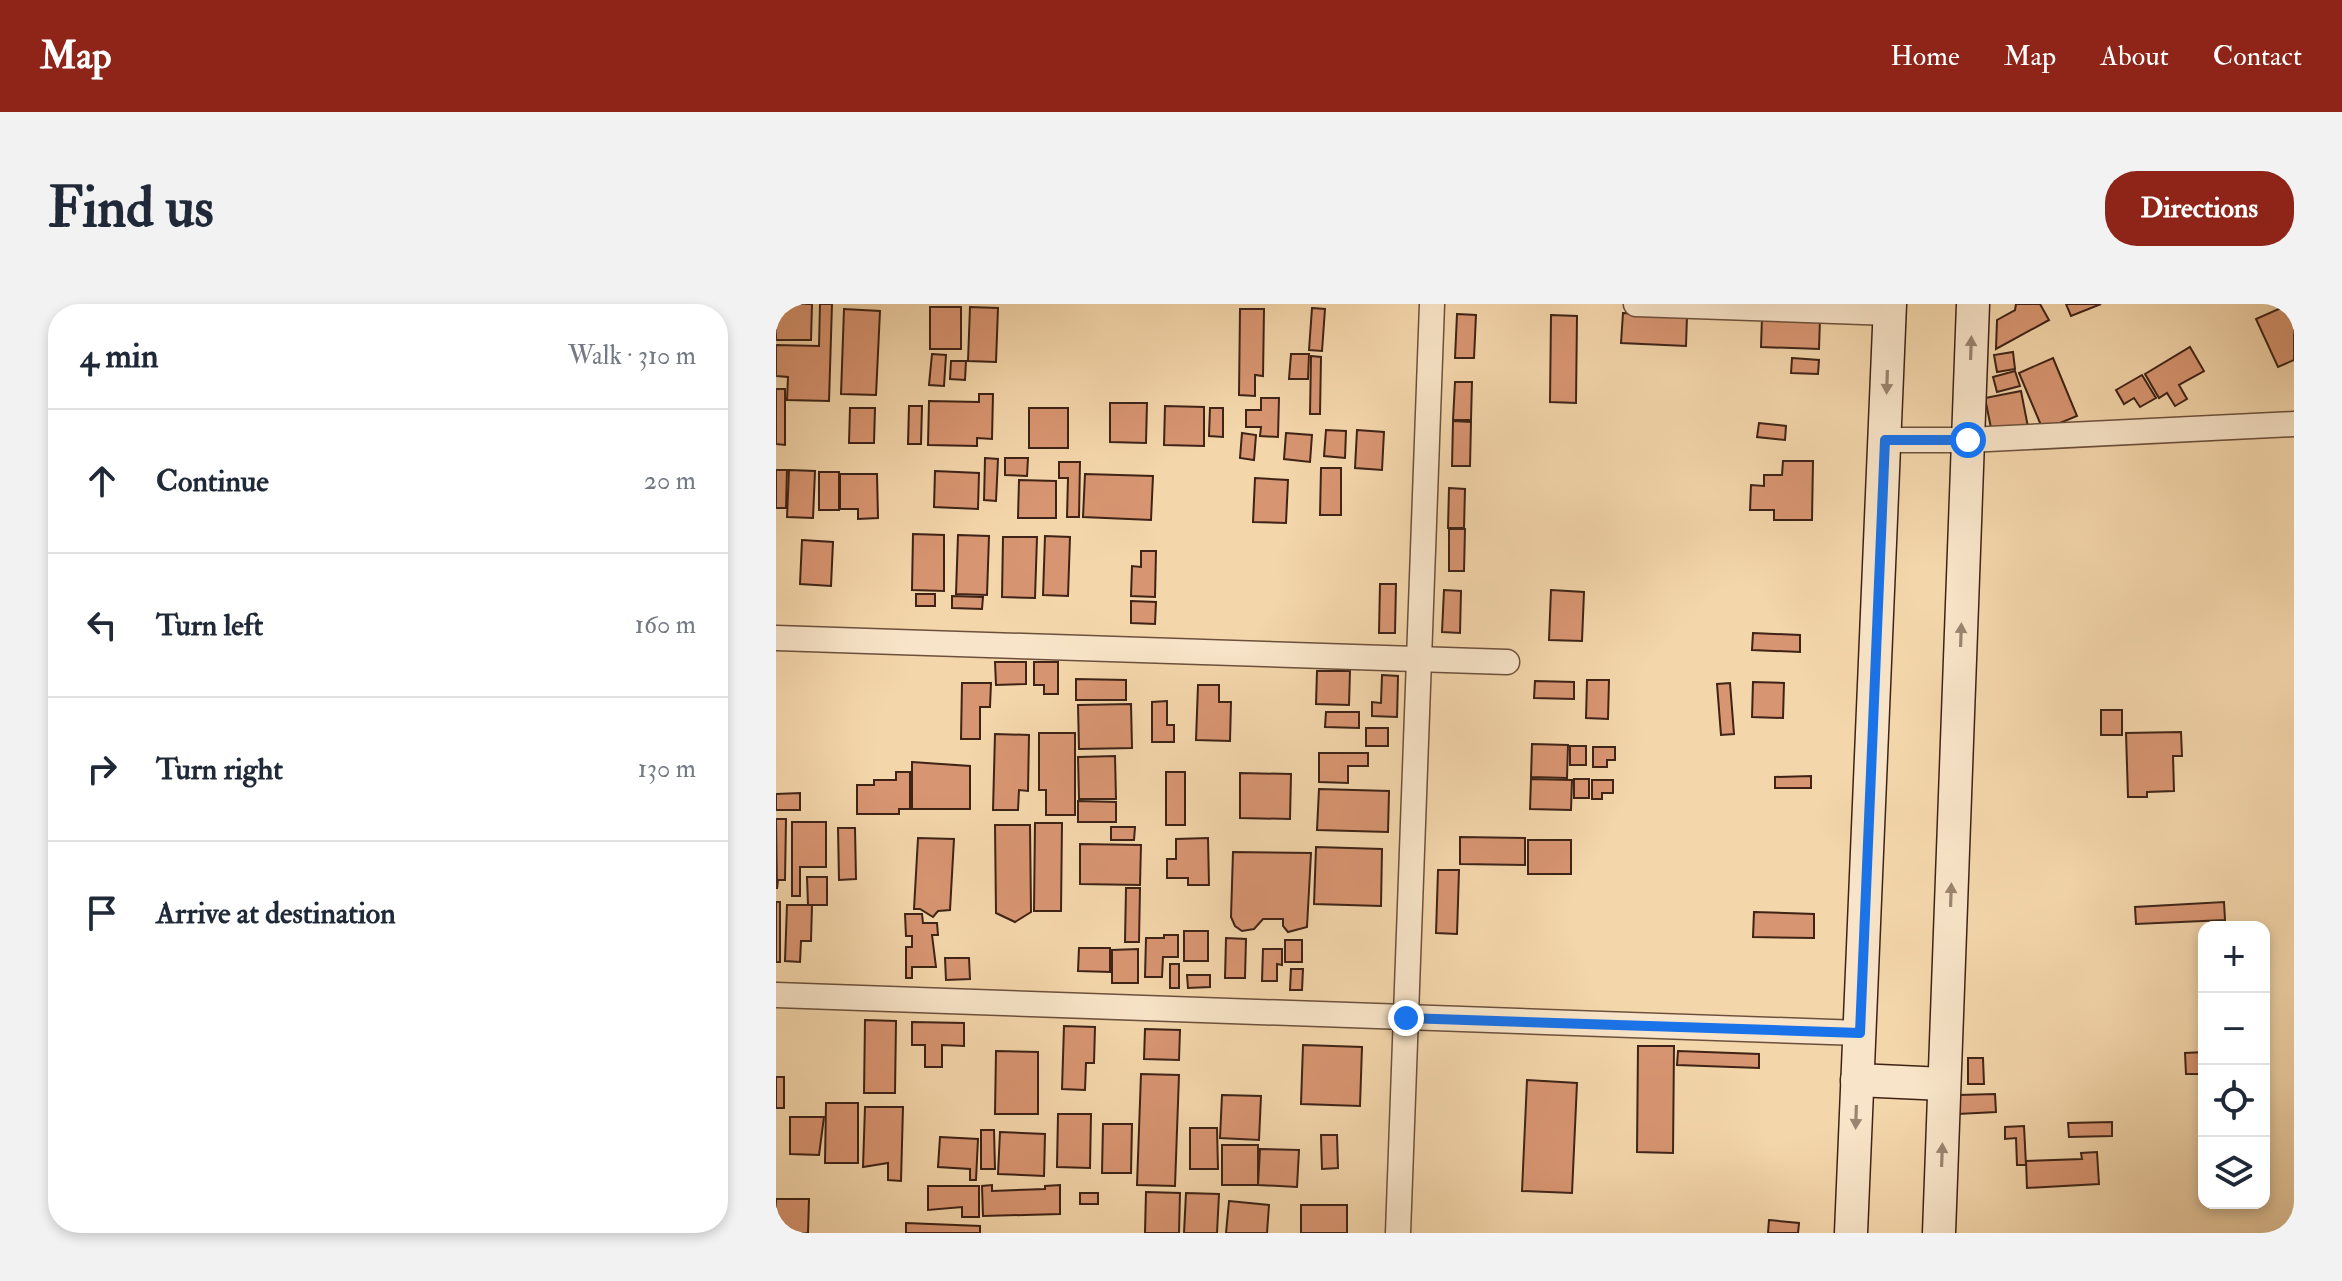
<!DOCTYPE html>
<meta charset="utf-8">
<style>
body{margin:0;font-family:"IM FELL Double Pica",serif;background:#f2f2f3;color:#1f2937}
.controls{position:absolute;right:24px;bottom:24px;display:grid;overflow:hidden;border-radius:16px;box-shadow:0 4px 12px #0003}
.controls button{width:72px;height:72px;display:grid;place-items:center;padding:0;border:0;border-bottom:2px solid #e0e1e3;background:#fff;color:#1f2937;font:40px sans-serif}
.stop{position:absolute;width:24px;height:24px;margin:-18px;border:6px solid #1a73e8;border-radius:50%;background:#fff}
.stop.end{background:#1a73e8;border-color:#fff;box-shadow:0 2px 8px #0008}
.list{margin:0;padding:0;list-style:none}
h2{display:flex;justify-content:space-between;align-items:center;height:104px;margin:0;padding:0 32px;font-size:34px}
h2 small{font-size:26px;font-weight:400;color:#747a83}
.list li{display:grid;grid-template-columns:52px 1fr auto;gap:24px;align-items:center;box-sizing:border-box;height:144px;padding:0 32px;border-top:2px solid #e0e1e3}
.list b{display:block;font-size:30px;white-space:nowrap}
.list em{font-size:26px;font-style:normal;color:#747a83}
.icon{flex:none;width:44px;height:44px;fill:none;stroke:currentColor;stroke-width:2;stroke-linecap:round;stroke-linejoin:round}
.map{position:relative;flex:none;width:1518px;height:929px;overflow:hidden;border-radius:32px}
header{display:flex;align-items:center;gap:48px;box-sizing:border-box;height:112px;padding:0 40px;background:#8f2418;color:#fff}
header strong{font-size:38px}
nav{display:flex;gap:44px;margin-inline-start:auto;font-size:28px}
.intro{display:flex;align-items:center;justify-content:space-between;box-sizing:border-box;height:192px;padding:0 48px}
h1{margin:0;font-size:56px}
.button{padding:20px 36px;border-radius:32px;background:#8f2418;color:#fff;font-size:28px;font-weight:700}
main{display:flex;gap:48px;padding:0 48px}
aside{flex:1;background:#fff;border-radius:32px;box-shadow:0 4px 12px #0003}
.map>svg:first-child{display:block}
</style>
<header>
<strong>Map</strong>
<nav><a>Home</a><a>Map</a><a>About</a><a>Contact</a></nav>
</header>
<div class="intro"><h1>Find us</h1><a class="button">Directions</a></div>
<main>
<aside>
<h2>4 min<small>Walk · 310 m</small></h2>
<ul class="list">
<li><svg class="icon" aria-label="ahead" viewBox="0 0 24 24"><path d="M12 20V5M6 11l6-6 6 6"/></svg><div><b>Continue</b></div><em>20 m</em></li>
<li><svg class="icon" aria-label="left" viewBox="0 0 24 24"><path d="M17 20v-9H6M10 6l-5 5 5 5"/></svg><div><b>Turn left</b></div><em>160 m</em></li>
<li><svg class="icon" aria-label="right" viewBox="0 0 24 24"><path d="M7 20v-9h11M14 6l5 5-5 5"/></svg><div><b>Turn right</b></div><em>130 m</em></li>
<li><svg class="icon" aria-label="arrive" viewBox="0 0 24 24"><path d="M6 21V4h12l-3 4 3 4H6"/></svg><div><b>Arrive at destination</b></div></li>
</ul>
</aside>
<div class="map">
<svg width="1518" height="929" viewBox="0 0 1518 929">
<rect width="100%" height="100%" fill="#f4d6ab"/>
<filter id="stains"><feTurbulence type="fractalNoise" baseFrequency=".0025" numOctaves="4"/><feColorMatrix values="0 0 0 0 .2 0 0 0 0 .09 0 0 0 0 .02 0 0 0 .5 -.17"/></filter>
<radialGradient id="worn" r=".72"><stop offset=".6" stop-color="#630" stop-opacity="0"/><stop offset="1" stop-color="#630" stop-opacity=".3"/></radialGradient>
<!-- building -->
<g fill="#d89571" stroke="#3e2316" stroke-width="2">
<polygon points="0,0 36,0 35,36 0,36"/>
<polygon points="44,0 56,0 53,97 11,96 12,73 0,72 0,41 43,42"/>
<polygon points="1240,0 1264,0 1273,16 1220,45 1221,16 1239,6"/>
<polygon points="1290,0 1325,0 1295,12"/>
<polygon points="1514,0 1518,0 1518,56 1502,63 1480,15"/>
<rect x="154" y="3" width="31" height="42"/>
<polygon points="194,3 222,4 220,58 192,57"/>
<polygon points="536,4 549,5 546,47 533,46"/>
<polygon points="68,5 104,7 100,91 65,90"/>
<polygon points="464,5 488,5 487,72 479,71 479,92 463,91"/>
<polygon points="847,9 911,12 910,42 845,39"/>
<polygon points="681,10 700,11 698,54 679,54"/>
<polygon points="775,11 801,12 800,99 774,98"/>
<polygon points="986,13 1044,15 1043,45 985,43"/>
<polygon points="1414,43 1428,67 1403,81 1411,95 1399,102 1391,89 1383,94 1369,70"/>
<polygon points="1237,48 1239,65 1221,68 1218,51"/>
<polygon points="156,50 170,51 168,82 153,81"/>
<polygon points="515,50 533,50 532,75 513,75"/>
<polygon points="535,52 545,53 544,110 534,110"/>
<polygon points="1016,54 1043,56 1042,70 1015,69"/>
<polygon points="1277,54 1301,112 1267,126 1243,69"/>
<polygon points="175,57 190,57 189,76 174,75"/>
<polygon points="1239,67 1244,82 1221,88 1217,73"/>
<polygon points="1366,71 1380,94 1364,103 1358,94 1348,100 1340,86"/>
<polygon points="679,78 696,78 695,116 677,116"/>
<polygon points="0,85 9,85 9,141 0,140"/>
<polygon points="1245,87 1252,123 1216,129 1209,94"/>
<polygon points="203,90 217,90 216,135 201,134 201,142 152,141 153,97 203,98"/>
<polygon points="485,94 503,94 502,133 484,132 485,123 470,123 470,106 485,106"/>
<polygon points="334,99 371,99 370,139 334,138"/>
<polygon points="133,102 146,102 145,140 132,140"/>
<polygon points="389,102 428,103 428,142 388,141"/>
<polygon points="74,104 99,104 98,139 73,139"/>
<rect x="253" y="104" width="39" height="40"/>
<polygon points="434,104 447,104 447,133 433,132"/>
<polygon points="677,117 695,118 694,162 676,162"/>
<polygon points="983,119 1010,122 1009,136 981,133"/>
<polygon points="550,126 570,127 569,154 548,152"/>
<polygon points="581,126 608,128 606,166 579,164"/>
<polygon points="466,129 480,131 478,156 464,154"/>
<polygon points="510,129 536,131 534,158 508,155"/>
<polygon points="209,154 222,155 220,197 208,196"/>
<polygon points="229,154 252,154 251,172 229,171"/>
<polygon points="1007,157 1037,157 1036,216 998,216 998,206 974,206 975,181 988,182 988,171 1006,171"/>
<polygon points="283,158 304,158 303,213 291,213 292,174 283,174"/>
<polygon points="545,164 565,164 565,211 544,211"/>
<polygon points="0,166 11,166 10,204 0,204"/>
<polygon points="13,166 39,167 37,214 11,213"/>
<polygon points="159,167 203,169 202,205 158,203"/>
<rect x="43" y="168" width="20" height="38"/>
<polygon points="64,170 101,170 102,214 82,215 82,205 64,205"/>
<polygon points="309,170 377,172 375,216 307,213"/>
<polygon points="479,174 512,176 510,219 477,218"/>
<polygon points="243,176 280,177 280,214 242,214"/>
<polygon points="673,184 689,185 688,224 672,224"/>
<polygon points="673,225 689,225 688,267 673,267"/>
<polygon points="137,230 168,231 168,287 136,286"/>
<polygon points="182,231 213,232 211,291 180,290"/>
<polygon points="269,232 294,233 292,292 267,291"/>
<polygon points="227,233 261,233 259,294 226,293"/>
<polygon points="26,236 57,238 55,282 24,280"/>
<polygon points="365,247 380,247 379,293 355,292 356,262 365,263"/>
<polygon points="604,280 620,280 619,329 603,329"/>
<polygon points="668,286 685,287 684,329 666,328"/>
<polygon points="775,286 808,288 806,337 773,336"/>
<rect x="140" y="290" width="19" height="12"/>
<polygon points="176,292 207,293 206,305 176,304"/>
<polygon points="355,297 380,298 379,320 355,319"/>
<polygon points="977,329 1024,331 1024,348 976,346"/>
<polygon points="219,358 250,358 250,380 220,381"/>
<polygon points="258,358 282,358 282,390 268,390 268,381 258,381"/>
<polygon points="541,367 574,367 573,401 540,400"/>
<polygon points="606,371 622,372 621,413 596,412 596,398 605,399"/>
<polygon points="300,375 350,376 350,396 300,396"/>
<polygon points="811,376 833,376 832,415 810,414"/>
<polygon points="759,377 798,378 798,395 758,394"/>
<polygon points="977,378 1008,379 1007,414 976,413"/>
<polygon points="186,379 215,379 214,403 204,403 204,435 185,435"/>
<polygon points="954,379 958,430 945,431 941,380"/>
<polygon points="422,381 443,381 443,398 455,398 454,437 420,436"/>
<polygon points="391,397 391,421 398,421 398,438 376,438 376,398"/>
<polygon points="355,400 356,444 303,445 302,401"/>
<rect x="1325" y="406" width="21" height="25"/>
<polygon points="550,408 583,408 583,424 549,423"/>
<rect x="590" y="424" width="22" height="18"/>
<polygon points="1405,428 1406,452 1397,452 1398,487 1371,488 1371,493 1352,493 1350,429"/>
<polygon points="263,429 299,429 299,511 270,511 270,486 263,486"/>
<polygon points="219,430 253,431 252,487 243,486 242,506 217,506"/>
<polygon points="756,440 792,441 791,474 755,473"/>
<rect x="794" y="442" width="16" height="19"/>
<polygon points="817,443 839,443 839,456 831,456 831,463 817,463"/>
<polygon points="543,449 592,449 592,462 572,462 572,479 543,478"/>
<polygon points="339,452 340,495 303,495 302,453"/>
<polygon points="136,458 194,462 194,505 136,505"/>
<polygon points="120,468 134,468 134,505 123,505 123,510 81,510 81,481 98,481 98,476 120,476"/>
<rect x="390" y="468" width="19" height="53"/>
<polygon points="464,469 515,470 514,515 464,514"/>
<polygon points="1035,472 1035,484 999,484 999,473"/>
<polygon points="755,475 796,476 795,506 754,505"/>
<rect x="798" y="475" width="15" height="19"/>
<polygon points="816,476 837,476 837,489 826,489 826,495 816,495"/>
<polygon points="543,485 613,487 612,528 541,526"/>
<polygon points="24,489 24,506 0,506 0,490"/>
<polygon points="302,497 340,498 340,518 302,518"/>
<polygon points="0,515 10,515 9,576 2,576 1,585"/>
<polygon points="16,518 50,518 50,563 24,563 24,592 16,592"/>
<polygon points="259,519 286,519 285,607 258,607"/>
<polygon points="219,521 254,521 255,608 239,618 220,609"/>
<polygon points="335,523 359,523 358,536 335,536"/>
<polygon points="62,524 79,524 80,575 63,576"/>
<polygon points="684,533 749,534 749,561 684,560"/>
<polygon points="142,534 178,535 174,606 162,607 157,613 144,605 138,605"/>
<polygon points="432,534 433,581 412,581 412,574 391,574 391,555 400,555 400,535"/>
<rect x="752" y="536" width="43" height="34"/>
<polygon points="304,540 365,541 364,581 304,580"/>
<polygon points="540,543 606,545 605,602 538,600"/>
<polygon points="457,548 535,549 531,623 512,628 507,622 507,615 487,615 478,625 466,627 459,622 455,613"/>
<polygon points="662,566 683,566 681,630 660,629"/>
<polygon points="31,573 51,573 51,601 32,601"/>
<polygon points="350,584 364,584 363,638 349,638"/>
<rect x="0" y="598" width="4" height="60"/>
<polygon points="1448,598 1449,616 1360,620 1359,603"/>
<polygon points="11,601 36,601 35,637 25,637 24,658 9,657"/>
<polygon points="978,608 1038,610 1038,634 977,633"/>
<polygon points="129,610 146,610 147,619 161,619 162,631 156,631 160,663 136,663 136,674 130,674 130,643 136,643 136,632 130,632"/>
<rect x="408" y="627" width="24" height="30"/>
<polygon points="388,631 402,631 402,653 387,653 386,673 369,673 370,634 388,634"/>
<polygon points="450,634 470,635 469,674 449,674"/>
<rect x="509" y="636" width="17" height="22"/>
<polygon points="303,644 334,644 334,668 302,667"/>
<polygon points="362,645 362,679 336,679 336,646"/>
<polygon points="487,645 506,645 506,661 501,660 501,677 486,677"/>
<polygon points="169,654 193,654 194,675 170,676"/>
<rect x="394" y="660" width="9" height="24"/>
<polygon points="515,665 527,665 526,686 514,686"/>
<polygon points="411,671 434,671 434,683 412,684"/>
<polygon points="89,716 120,717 119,789 88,789"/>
<polygon points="136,718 188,719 188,742 166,741 166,763 149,763 149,741 136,741"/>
<polygon points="288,722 319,723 318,759 310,759 309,786 286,785"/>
<polygon points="369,725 404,726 403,756 368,755"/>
<polygon points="527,741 586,743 584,802 525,800"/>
<polygon points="862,742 898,742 897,849 861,848"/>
<polygon points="220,747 262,748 262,810 219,810"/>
<polygon points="902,747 983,750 983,764 901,761"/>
<polygon points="1428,748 1428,770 1410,770 1409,749"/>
<polygon points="1192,754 1207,754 1208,780 1192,780"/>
<polygon points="365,770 403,771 399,882 361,881"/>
<rect x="0" y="773" width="8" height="31"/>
<polygon points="751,776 801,779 796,889 746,887"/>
<polygon points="1219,790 1220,808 1182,810 1182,791"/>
<polygon points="446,791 485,792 483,836 444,834"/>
<polygon points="50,799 82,799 82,859 49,859"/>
<polygon points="89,803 127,803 125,877 112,876 112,859 87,863"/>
<polygon points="282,810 315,810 314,864 281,863"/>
<polygon points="14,813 48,813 43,851 14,850"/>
<polygon points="1336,818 1336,832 1293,833 1292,819"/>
<polygon points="327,820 356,820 355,869 326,869"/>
<polygon points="1248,822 1250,861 1241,861 1240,834 1229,835 1229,823"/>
<polygon points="414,824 441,824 442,865 414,865"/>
<polygon points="205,826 218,826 219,865 205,865"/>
<polygon points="224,828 269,830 268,872 222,870"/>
<polygon points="545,831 561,831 562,864 546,865"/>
<polygon points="164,833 202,835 200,876 194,876 194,865 162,863"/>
<rect x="446" y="841" width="36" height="40"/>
<polygon points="484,845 523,846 521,883 482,881"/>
<polygon points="1321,848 1323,880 1251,884 1250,857 1306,855 1305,849"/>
<polygon points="216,881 216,887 269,885 269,882 284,881 284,910 207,912 206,882"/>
<polygon points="152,882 203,882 203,913 186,913 186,903 152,906"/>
<polygon points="370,888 404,889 403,929 369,929"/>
<rect x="304" y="889" width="18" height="11"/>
<polygon points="410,889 443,890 441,929 408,929"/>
<polygon points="0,895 33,895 32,929 0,929"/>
<polygon points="453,897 493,901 491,929 450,929"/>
<rect x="525" y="901" width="46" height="28"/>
<polygon points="993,916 1023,919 1022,929 992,929"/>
<polygon points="130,919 204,922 204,929 130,929"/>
</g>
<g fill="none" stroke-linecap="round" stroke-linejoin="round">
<!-- street casing -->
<g stroke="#6c503b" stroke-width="27">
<g id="street">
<polyline points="860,0 1114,9"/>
<polyline points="1109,136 1192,136 1518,120"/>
<polyline points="0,334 731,358"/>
<polyline points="0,691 1084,729"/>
<polyline points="622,929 656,0"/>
</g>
</g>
<!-- secondary casing -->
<g stroke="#3e2316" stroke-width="35">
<g id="secondary">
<polyline points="1081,776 1168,780"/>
<polyline points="1075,929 1114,0"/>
<polyline points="1163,929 1197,0"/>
</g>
</g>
<!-- street -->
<use href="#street" stroke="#f8e4c8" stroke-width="24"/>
<!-- secondary -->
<use href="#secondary" stroke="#f8e4c8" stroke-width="32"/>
</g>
<!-- one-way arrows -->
<defs><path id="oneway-solid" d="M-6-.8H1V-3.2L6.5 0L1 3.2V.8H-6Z" transform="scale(2)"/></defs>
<g fill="#9b846f">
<use href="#oneway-solid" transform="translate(1195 44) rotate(-88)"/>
<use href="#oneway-solid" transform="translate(1111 78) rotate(92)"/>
<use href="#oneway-solid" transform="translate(1185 331) rotate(-88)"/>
<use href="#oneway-solid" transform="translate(1175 591) rotate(-88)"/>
<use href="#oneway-solid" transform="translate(1080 813) rotate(92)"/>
<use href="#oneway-solid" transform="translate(1166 851) rotate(-88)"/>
</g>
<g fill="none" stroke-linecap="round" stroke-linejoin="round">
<!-- route -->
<polyline stroke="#1a73e8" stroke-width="10" points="630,714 1084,729 1109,136 1192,136"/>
</g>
<rect width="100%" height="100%" filter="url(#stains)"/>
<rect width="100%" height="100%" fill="url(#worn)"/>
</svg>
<div class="controls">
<button>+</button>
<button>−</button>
<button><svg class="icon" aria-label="locate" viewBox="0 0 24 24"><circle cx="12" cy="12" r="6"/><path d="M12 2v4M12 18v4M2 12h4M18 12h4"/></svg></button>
<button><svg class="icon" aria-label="layers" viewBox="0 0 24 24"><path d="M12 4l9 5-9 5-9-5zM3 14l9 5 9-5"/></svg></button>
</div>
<div class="stop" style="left:1192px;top:136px"></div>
<div class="stop end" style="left:630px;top:714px"></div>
</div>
</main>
